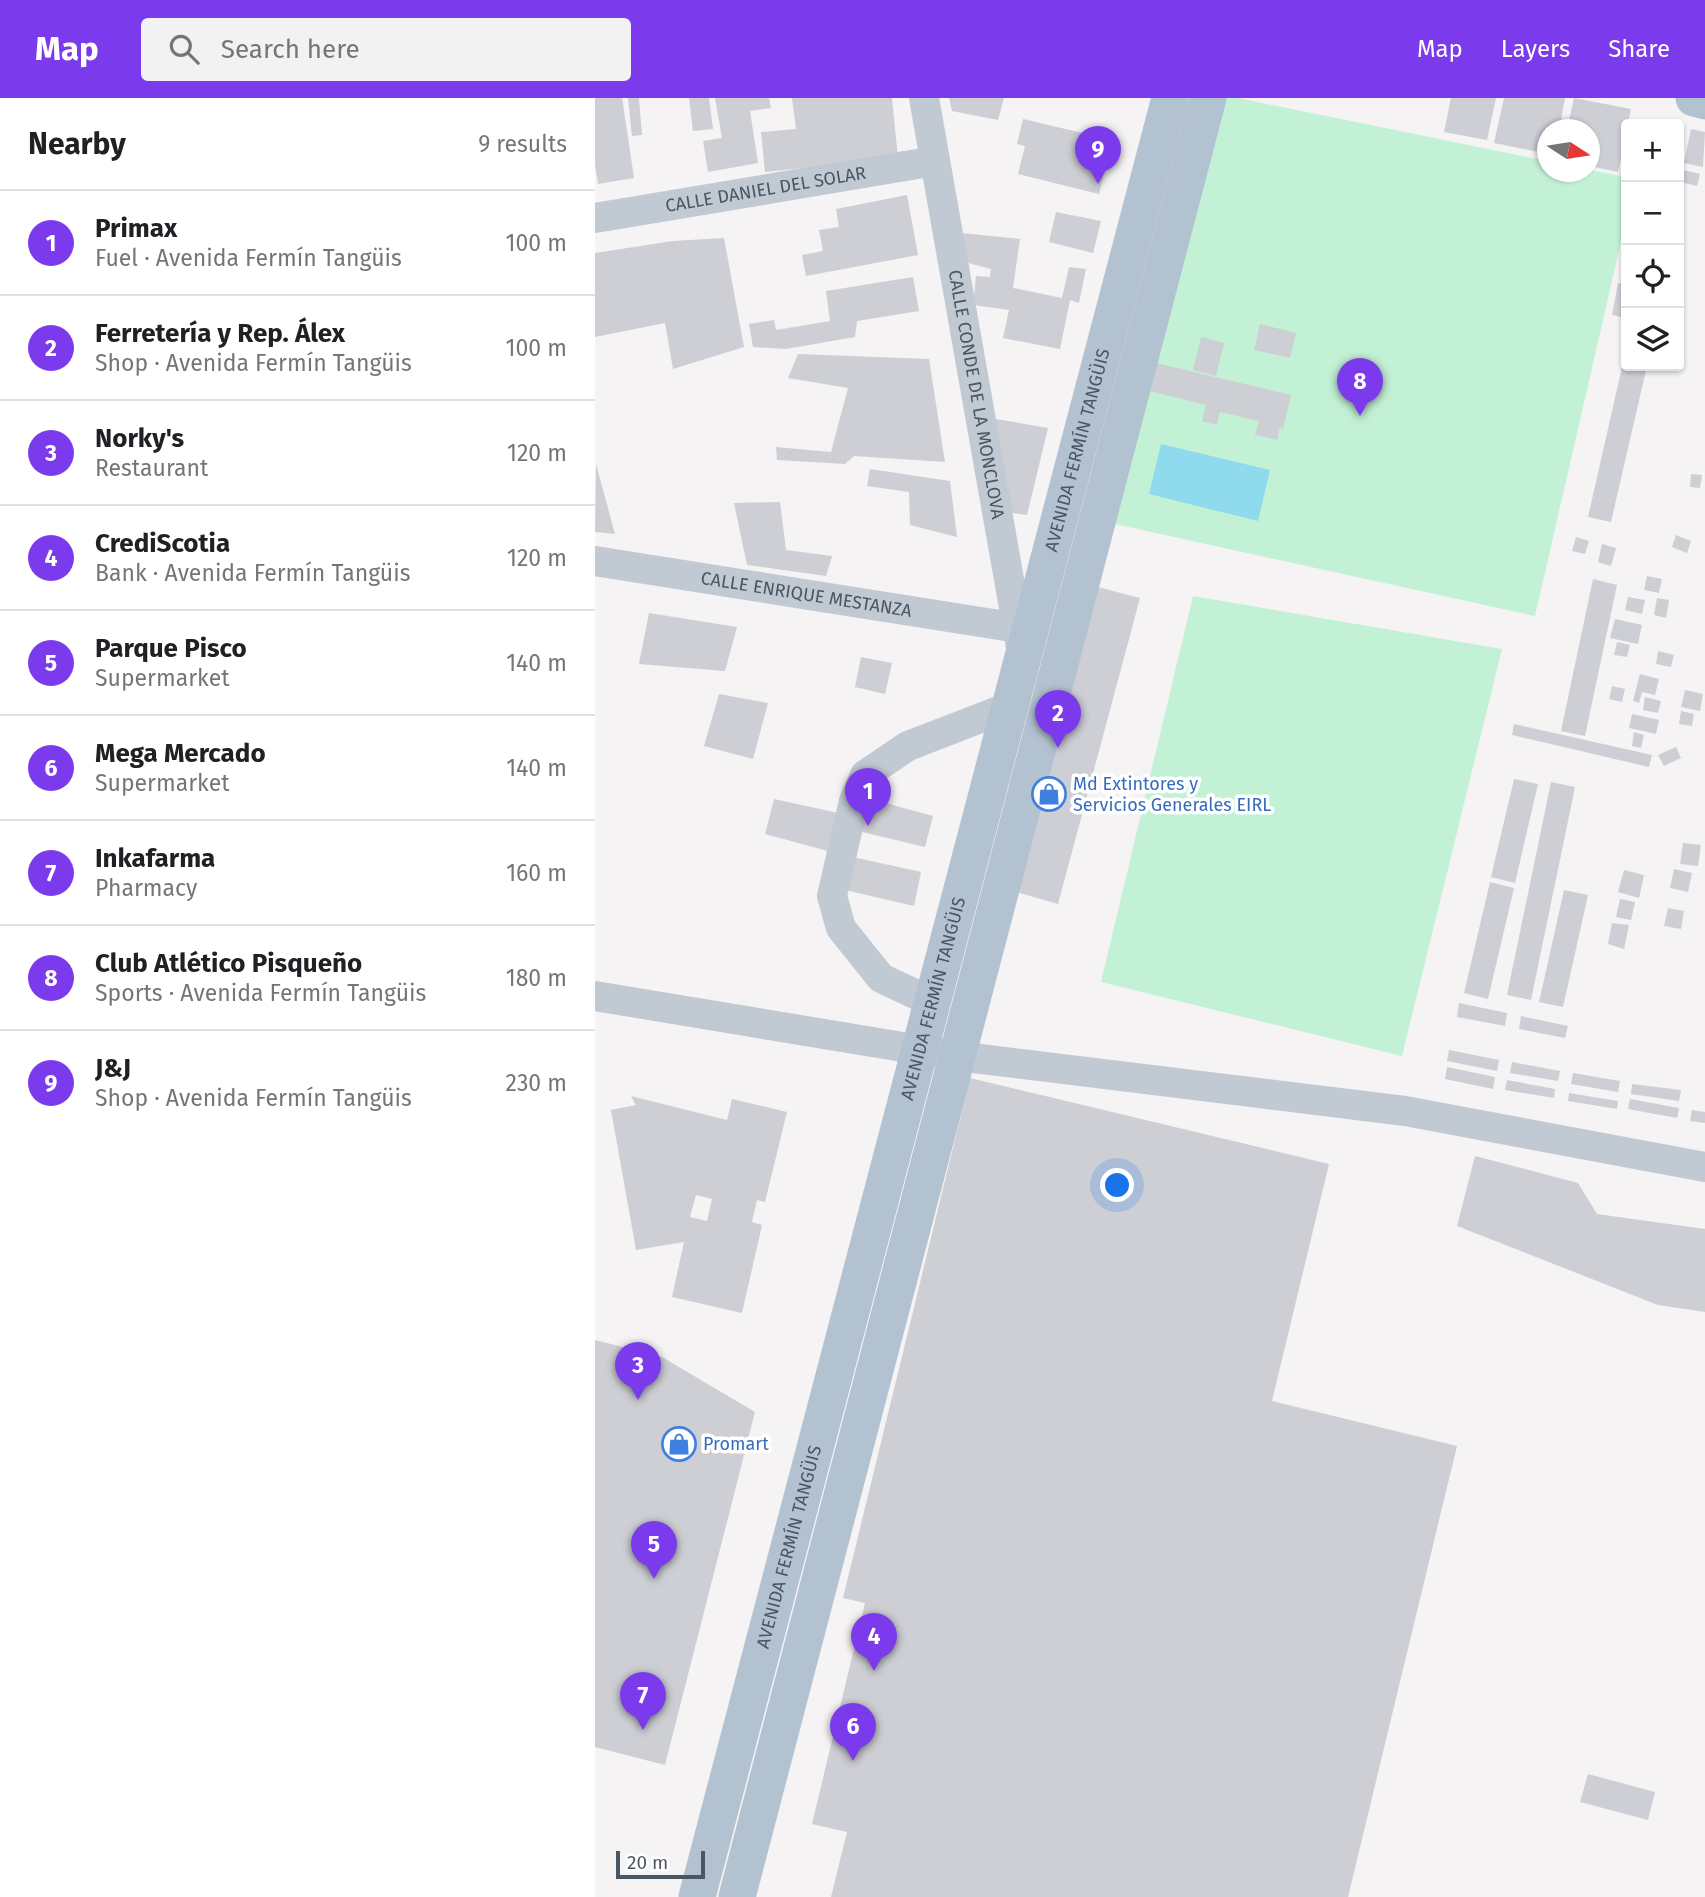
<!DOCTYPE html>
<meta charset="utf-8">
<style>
body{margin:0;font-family:"Fira Sans",sans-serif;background:#f2f2f2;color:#202124}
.controls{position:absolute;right:21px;top:21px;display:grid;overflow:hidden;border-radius:7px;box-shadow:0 2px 5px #0004}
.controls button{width:63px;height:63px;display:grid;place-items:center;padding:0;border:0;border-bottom:2px solid #e0e0e0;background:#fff;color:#202124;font:35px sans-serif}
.compass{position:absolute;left:942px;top:21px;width:63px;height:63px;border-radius:50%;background:#fff;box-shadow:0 2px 5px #0004;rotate:102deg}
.scale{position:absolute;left:21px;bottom:18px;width:89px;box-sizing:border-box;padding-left:7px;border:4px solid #4a5661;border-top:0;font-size:19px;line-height:24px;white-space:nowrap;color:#4a5661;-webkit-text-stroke:5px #fff;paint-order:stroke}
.you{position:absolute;left:523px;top:1088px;width:24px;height:24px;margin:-18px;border:5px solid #fff;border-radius:50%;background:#1a73e8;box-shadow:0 0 0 10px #1a73e833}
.badge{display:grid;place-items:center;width:46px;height:46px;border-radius:50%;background:#7c3aed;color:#fff;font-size:23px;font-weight:700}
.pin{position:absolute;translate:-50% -58px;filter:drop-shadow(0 2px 4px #0008)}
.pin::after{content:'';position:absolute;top:37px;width:24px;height:21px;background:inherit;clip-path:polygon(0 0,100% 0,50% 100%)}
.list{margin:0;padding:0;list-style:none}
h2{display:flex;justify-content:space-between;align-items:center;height:91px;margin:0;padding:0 28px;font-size:30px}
h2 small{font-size:23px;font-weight:400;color:#757577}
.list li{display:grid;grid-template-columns:46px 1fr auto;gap:21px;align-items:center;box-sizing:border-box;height:105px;padding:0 28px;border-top:2px solid #e0e0e0}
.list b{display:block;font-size:26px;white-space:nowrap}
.list p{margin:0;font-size:23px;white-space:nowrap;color:#757577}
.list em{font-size:23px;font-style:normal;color:#757577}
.icon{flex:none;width:38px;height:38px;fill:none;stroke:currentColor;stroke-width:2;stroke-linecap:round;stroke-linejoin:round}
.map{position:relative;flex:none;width:1110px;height:1799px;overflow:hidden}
header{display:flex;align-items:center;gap:42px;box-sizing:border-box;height:98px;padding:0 35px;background:#7c3aed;color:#fff}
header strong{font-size:33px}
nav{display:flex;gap:38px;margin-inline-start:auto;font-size:24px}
.search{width:490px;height:63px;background:#f2f2f2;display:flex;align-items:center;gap:18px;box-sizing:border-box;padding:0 24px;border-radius:7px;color:#757577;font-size:26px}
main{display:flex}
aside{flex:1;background:#fff}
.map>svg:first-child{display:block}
</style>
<header>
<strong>Map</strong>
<div class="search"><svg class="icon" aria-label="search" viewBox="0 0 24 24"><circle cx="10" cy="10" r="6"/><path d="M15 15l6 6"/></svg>Search here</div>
<nav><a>Map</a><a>Layers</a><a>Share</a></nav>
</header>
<main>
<aside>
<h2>Nearby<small>9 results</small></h2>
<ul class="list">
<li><span class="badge">1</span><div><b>Primax</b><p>Fuel · Avenida Fermín Tangüis</p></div><em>100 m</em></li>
<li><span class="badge">2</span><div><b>Ferretería y Rep. Álex</b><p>Shop · Avenida Fermín Tangüis</p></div><em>100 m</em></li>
<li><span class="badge">3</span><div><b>Norky's</b><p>Restaurant</p></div><em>120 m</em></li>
<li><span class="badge">4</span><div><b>CrediScotia</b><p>Bank · Avenida Fermín Tangüis</p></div><em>120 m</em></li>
<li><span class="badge">5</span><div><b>Parque Pisco</b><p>Supermarket</p></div><em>140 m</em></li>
<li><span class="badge">6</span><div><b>Mega Mercado</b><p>Supermarket</p></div><em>140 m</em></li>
<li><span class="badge">7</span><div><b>Inkafarma</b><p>Pharmacy</p></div><em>160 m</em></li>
<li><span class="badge">8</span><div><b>Club Atlético Pisqueño</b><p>Sports · Avenida Fermín Tangüis</p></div><em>180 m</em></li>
<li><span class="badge">9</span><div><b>J&amp;J</b><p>Shop · Avenida Fermín Tangüis</p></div><em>230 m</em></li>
</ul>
</aside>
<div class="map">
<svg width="1110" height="1799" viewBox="0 0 1110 1799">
<rect width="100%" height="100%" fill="#f5f3f3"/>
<!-- green -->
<g fill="#c3f1d5">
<polygon points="627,0 643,0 952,63 953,74 995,72 1031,79 1031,122 940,518 515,425"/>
<polygon points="598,498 907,551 807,958 506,884"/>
</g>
<!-- water -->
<polygon fill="#90daee" points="566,346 675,372 663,423 554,396"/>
<!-- building -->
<g fill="#cdcfd5" fill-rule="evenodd">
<polygon points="0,0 27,0 39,80 3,86 0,67"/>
<polygon points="33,0 44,0 47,37 37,38"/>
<polygon points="94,0 114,0 118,31 98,33"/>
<polygon points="120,0 174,0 176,10 155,13 163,65 113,74 108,43 127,40"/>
<polygon points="197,0 297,0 303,60 170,74 166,34 201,31"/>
<polygon points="354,0 409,0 403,22 357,13"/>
<polygon points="856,0 901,0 892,42 849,34"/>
<polygon points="909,0 970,0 964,32 953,32 953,56 899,45"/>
<polygon points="979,0 1036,11 1023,74 995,68 995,32 972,32"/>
<polygon points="428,21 517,42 504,96 423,76 430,48 422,46"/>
<polygon points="1096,31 1110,34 1108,69 1089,65"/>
<polygon points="1088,72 1105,76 1102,88 1085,84"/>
<polygon points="312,97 323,157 211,178 207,157 228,153 224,132 244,129 241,111"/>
<polygon points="461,114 506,123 498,155 454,144"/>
<polygon points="367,135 425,141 418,190 467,200 474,169 491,171 484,205 475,202 465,251 408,240 414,212 378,207 381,178 395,179 396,171 369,164"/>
<polygon points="129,140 149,249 78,271 70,225 0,239 0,155 78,143"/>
<polygon points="318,179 324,213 262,223 260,239 191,251 158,249 154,226 179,222 181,232 235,223 231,193"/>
<polygon points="1023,185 1031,187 1031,220 1017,217"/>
<polygon points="665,226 701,235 695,260 659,252"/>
<polygon points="606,239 629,245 621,278 598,272"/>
<polygon points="203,256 334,261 350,364 259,358 250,366 182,362 181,349 236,354 253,290 193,280"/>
<polygon points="1030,256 1031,268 1052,268 1016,424 993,419"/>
<polygon points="561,265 696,297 688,331 685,329 682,342 660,337 664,323 625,314 622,327 607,323 611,307 554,293"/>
<polygon points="395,320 453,330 432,417 417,415"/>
<polygon points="1,366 20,436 0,434"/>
<polygon points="275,371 355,383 362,439 315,427 314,394 272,388"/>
<polygon points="1096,376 1107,377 1105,390 1095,389"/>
<polygon points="185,404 191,452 237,458 231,478 152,467 139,405"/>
<polygon points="1081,437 1096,443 1092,455 1077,449"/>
<polygon points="981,439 994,443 990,456 977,453"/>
<polygon points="1007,446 1021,450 1016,468 1003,464"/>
<polygon points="1052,478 1067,481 1064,495 1049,492"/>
<polygon points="998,481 1022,487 990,638 966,633"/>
<polygon points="495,487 545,500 463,806 414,792"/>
<polygon points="1033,499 1050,502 1047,516 1030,512"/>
<polygon points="1062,500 1074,502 1071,520 1059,517"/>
<polygon points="54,515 142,529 130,573 44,566"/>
<polygon points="1020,521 1047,527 1043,546 1015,540"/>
<polygon points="1022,544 1035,547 1032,559 1019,557"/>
<polygon points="1063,553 1079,557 1076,569 1061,566"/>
<polygon points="266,559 297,565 290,596 260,589"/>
<polygon points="1045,576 1064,581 1060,597 1047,594 1044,605 1038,603"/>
<polygon points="1017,588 1030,591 1027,604 1014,601"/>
<polygon points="1090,592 1108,596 1105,613 1086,609"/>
<polygon points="124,596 173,605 158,661 109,648"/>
<polygon points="1050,599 1066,603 1063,615 1048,612"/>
<polygon points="1086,613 1099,616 1097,628 1084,626"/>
<polygon points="1037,616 1064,622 1061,636 1034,630"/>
<polygon points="919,626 1057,657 1054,669 917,637"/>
<polygon points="1039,634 1049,637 1046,650 1037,648"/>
<polygon points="1081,649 1086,660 1069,668 1063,657"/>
<polygon points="919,681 943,686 920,785 896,779"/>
<polygon points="956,684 980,689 936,902 912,897"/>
<polygon points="272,700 338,718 330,749 263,733"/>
<polygon points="179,701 248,716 240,755 170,736"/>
<polygon points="1088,745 1106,747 1103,768 1085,766"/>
<polygon points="253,758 326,774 319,808 246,791"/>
<polygon points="1079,771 1097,775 1093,794 1075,790"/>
<polygon points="1029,772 1049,777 1044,800 1023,794"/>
<polygon points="895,784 919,790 893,901 869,895"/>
<polygon points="969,792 993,797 968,909 944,904"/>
<polygon points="1025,801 1040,804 1036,822 1021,819"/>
<polygon points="1073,810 1089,813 1086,831 1069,828"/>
<polygon points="1017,825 1034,827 1029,851 1013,846"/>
<polygon points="864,905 912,915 910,928 862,919"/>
<polygon points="926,918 973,928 970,940 924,931"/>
<polygon points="854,952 904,962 902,973 852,963"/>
<polygon points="917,964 965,973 963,983 915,975"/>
<polygon points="852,969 900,979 898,991 850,981"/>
<polygon points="978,975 1025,983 1023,994 976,986"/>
<polygon points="375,980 734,1066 677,1303 862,1348 753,1799 236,1799 252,1734 217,1726 270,1505 248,1500"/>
<polygon points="912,982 960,991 959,1000 910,992"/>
<polygon points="1037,986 1086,992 1084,1003 1036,996"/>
<polygon points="974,995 1023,1003 1022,1011 973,1003"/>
<path d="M36 998 132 1022 137 1001 192 1014 170 1104 162 1102 157 1124 167 1127 147 1215 77 1199 89 1144 41 1152 16 1012 41 1007ZM101 1097 117 1101 112 1123 95 1119Z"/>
<polygon points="1035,1001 1084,1010 1082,1020 1033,1011"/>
<polygon points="1097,1012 1110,1014 1110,1025 1095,1023"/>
<polygon points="880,1058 983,1085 1002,1116 1110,1131 1110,1214 1063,1207 862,1128"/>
<polygon points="0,1242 67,1259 160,1314 70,1667 0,1649"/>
<polygon points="993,1676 1060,1694 1053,1722 985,1704"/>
</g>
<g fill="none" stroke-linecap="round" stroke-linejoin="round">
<!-- minor -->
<g stroke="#c1cad2" stroke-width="30">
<path id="s1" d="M329 0 427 555"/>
<path id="s2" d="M0 120 340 63"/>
<path id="s3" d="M0 463 423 530"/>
<polyline points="0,898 362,958 810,1013 1110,1069"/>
<polyline points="337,904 286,880 246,830 237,798 259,703 270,677 313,648 414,609"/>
</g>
<!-- major -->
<g stroke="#b3c2d1" stroke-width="37">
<polyline points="1099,0 1110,3"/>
<path id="s4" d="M102 1799 575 0"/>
<polyline points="142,1799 613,0"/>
</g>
</g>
<!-- icons -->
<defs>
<g id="shop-ring" transform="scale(1.75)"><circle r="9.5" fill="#fff" stroke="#3f7fe0" stroke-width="1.5"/><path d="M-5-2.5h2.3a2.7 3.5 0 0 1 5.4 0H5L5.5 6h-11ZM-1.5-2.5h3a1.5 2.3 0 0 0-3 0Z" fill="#3f7fe0"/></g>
</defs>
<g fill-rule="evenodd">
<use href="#shop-ring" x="454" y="696"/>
<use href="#shop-ring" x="84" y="1346"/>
</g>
<g text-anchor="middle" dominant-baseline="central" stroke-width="7" stroke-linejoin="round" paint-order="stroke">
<!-- street labels -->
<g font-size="18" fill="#4a5661" stroke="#fff">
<text stroke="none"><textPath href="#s2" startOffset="173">CALLE DANIEL DEL SOLAR</textPath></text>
<text stroke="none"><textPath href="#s1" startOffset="301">CALLE CONDE DE LA MONCLOVA</textPath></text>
<text stroke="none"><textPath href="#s4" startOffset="1496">AVENIDA FERMÍN TANGÜIS</textPath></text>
<text stroke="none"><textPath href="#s3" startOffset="214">CALLE ENRIQUE MESTANZA</textPath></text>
<text stroke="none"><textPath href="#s4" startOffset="929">AVENIDA FERMÍN TANGÜIS</textPath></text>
<text stroke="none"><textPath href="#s4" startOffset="362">AVENIDA FERMÍN TANGÜIS</textPath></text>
</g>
<!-- shop labels -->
<g font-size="18" fill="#366cbe" stroke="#fff" text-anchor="start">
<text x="478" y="686">Md Extintores y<tspan x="478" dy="21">Servicios Generales EIRL</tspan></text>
<text x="108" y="1346">Promart</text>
</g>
</g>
</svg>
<div class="controls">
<button>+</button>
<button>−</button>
<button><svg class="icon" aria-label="locate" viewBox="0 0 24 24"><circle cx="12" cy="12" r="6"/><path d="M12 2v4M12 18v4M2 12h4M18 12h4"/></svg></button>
<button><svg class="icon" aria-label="layers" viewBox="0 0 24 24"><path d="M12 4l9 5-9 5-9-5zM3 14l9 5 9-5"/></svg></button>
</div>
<svg class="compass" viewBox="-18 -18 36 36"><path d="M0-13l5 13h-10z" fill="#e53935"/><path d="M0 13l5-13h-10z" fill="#757577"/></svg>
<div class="scale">20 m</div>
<div class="you"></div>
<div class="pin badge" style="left:273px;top:728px">1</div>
<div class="pin badge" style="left:463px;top:650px">2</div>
<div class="pin badge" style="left:43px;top:1302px">3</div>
<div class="pin badge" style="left:279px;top:1573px">4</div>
<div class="pin badge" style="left:59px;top:1481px">5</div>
<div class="pin badge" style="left:258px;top:1663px">6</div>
<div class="pin badge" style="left:48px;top:1632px">7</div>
<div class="pin badge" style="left:765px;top:318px">8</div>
<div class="pin badge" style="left:503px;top:86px">9</div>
</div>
</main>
